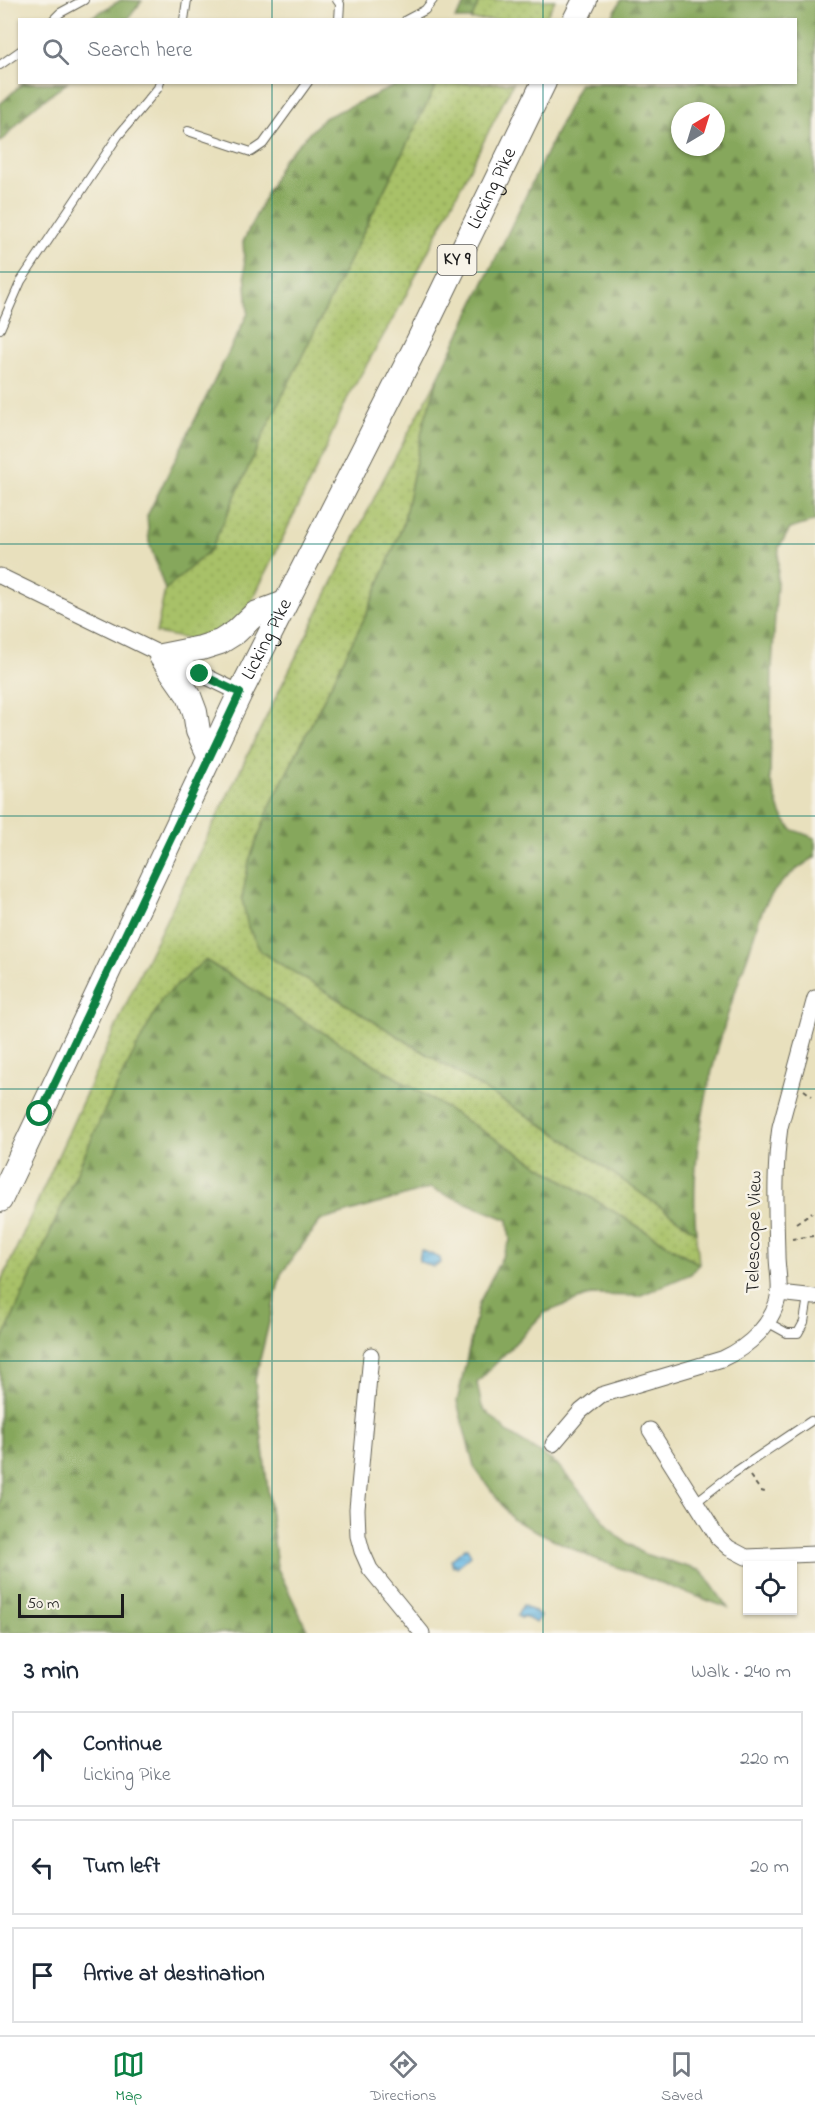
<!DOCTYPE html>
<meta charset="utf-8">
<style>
body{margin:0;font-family:"Indie Flower",sans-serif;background:#f6f6f7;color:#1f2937}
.controls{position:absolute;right:18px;bottom:18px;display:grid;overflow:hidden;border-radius:0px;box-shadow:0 2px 4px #0004}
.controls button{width:54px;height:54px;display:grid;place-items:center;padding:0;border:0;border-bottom:2px solid #e0e1e3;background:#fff;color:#1f2937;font:30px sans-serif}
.compass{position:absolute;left:671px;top:102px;width:54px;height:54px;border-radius:50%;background:#fff;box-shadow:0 2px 4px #0004;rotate:38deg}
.scale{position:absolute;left:18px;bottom:15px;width:106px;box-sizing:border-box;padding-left:6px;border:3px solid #1c1c1c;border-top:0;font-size:16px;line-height:21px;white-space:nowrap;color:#1c1c1c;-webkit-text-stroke:4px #f7f3e8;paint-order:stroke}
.stop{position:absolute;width:18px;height:18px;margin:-14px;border:4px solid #0b8043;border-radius:50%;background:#fff}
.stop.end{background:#0b8043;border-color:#fff;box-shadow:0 2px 6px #0008}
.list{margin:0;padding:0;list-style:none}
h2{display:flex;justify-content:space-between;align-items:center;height:78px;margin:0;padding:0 24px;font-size:26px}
h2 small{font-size:20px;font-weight:400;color:#747a83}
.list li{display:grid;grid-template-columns:39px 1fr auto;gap:18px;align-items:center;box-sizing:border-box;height:96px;margin:0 12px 12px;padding:0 12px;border:2px solid #e0e1e3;border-radius:0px}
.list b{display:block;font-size:22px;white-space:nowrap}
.list p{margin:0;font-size:20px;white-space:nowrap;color:#747a83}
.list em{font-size:20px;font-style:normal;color:#747a83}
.icon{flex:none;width:33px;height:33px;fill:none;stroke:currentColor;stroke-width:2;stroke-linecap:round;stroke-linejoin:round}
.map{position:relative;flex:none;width:815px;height:1633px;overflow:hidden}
.search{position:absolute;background:#fff;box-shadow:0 2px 4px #0004;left:18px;right:18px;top:18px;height:66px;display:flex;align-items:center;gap:15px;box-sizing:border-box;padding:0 21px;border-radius:0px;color:#747a83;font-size:22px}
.sheet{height:402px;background:#fff}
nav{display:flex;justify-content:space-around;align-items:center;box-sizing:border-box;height:84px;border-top:2px solid #e0e1e3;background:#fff;font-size:16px;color:#747a83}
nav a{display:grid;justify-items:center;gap:3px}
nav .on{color:#0b8043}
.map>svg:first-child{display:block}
</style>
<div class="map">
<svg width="815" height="1633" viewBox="0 0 815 1633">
<defs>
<pattern id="grass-dots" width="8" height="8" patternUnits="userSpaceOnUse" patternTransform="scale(1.5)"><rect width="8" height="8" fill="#a8c167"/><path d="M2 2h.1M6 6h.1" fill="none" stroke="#90a559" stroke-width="1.8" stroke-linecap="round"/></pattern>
<pattern id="forest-firs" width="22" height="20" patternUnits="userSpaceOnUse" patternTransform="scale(1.5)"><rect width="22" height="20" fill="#86a75c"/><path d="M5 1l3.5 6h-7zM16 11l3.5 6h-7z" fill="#6d874b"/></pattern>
<pattern id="water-rules" width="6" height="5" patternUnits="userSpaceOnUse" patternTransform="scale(1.5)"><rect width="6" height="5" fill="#6abae5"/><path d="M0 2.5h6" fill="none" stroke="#5b9fc4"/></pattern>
</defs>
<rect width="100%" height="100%" fill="#f7f3e8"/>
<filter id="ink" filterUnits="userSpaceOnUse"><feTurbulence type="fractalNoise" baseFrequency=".0167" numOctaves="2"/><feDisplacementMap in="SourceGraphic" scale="12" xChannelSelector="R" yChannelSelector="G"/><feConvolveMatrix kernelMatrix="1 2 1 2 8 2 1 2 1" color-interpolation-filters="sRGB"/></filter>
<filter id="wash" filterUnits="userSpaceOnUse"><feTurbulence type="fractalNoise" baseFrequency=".008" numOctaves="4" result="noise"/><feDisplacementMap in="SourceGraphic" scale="24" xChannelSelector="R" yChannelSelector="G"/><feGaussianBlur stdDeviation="1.35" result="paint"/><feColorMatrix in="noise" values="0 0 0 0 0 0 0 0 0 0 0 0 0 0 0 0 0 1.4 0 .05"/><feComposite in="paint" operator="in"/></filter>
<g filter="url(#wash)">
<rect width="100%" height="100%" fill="#e8e0bd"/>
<!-- grass -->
<g fill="url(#grass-dots)" stroke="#626e42" stroke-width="1.5">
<polygon points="480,0 555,0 545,19 471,20"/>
<polygon points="437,83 513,83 402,303 347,399 321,459 250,605 225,632 194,640 156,633 165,590 211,549 265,431"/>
<polygon points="439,376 424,422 403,525 367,613 271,804 249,861 248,927 261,952 557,1134 696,1232 699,1264 205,960 162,999 104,1111 0,1346 0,1285 142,969 383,480"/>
</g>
<!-- forest -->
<g fill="url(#forest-firs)" stroke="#51623c" stroke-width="1.5" fill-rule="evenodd">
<polygon points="121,0 142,1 128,19 88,19"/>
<polygon points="468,0 480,0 471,19 455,19"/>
<path d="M621 0H815V521L790 529 779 547 772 668 770 779 781 814 791 829 815 838V857C796 869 781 880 768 900 758 915 754 938 748 955 717 1040 688 1141 696 1232L557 1134 261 952 248 927 242 899 249 861 271 804 367 613 403 525 424 422 439 376 580 83 796 82V20L611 19ZM680 111H716V147H680Z"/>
<polygon points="23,83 67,83 30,110 5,138 0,142 0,104"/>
<polygon points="401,83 437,83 265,431 211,549 165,590 149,542 147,516 248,313 243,242 283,160 324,118"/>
<polygon points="205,960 699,1264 691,1274 639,1296 591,1295 544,1313 477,1383 482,1407 507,1432 557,1464 618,1537 644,1554 702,1571 728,1608 590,1557 513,1520 474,1467 457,1402 479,1303 510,1241 508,1220 430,1188 320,1221 281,1274 255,1380 277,1567 307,1629 305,1633 0,1633 0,1346 104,1111 162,999"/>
</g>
<!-- water -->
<g fill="url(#water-rules)" stroke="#436b80" stroke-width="1.5">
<polygon points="421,1250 440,1258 441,1263 433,1267 419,1261"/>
<polygon points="465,1548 467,1548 471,1555 457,1567 455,1565 453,1566 451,1560"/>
<polygon points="523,1605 540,1615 536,1623 523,1616 521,1618 517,1616"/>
</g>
</g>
<g filter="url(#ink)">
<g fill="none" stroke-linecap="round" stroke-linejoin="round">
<!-- service casing -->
<g stroke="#636154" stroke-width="10">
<g id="service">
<polyline points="337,0 340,4 339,20"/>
<polyline points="53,20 60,13 84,0"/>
<polyline points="184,20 187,0"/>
<polyline points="406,20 425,10 433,0"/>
<polyline points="0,65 20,51"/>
<polyline points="188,131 251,152 263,144 308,82"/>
<polyline points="0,329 21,281 118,136 158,88 160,82"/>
<polyline points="767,1322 787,1333 798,1333 804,1322 808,1297"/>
<polyline points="696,1502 732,1474 811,1421"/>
</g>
</g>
<!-- minor casing -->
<g stroke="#636154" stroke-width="17">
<g id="minor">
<polyline points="0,576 240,693"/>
<polyline points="779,1293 815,1297"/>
<polyline points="371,1355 357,1509 358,1536 362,1551 370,1569 422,1633"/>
<polyline points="650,1430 718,1538 729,1548 746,1557 815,1554"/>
<path d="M553 1444 581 1411 601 1395 722 1359C749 1347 775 1323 779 1292 780 1280 777 1267 777 1255 776 1212 774 1169 780 1127L815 998"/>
</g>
</g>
<!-- primary casing -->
<g stroke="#636154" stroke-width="26">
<g id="primary">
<polyline points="575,20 585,0"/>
<polyline points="210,757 198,731 195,712 189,696 161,656 201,648 220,642 236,632 255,614 285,603"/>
<path id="s1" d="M0 1200 240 693 414 350 544 82"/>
</g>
</g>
<!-- path -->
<g stroke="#636154" stroke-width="2" stroke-dasharray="4.5 4.5" stroke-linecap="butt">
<polyline points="804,1090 812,1096"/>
<polyline points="796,1223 812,1212"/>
<polyline points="792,1239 813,1236"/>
<polyline points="750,1476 761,1491 769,1493"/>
</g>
<!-- service -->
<use href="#service" stroke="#fff" stroke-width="8"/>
<!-- minor -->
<use href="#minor" stroke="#fff" stroke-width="15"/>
<!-- primary -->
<use href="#primary" stroke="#fff" stroke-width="24"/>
</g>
</g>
<g fill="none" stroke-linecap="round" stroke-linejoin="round" filter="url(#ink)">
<!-- route -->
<polyline stroke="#0b8043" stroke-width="8" points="40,1114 240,693 200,674"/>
</g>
<!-- grid -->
<path fill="none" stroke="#0f766e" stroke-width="1.5" stroke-opacity="0.55" d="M272 0V20M543 0V20M272 82V1633M543 82V1633M0 272H815M0 544H815M0 816H815M0 1089H815M0 1361H815"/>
<g text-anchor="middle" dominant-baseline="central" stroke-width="5" stroke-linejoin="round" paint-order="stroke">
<!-- shield labels -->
<rect fill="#f7f3e8" stroke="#5e5c59" stroke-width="1.5" x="437.5" y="245" width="39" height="30" rx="4.5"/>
<g font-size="18" font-weight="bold" fill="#1c1c1c">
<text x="457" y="260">KY 9</text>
</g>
<!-- street labels -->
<g font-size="20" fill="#1c1c1c" stroke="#f7f3e8">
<text stroke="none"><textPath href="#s1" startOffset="1125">Licking Pike</textPath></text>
<text stroke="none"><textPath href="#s1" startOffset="621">Licking Pike</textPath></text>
<text transform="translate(755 1232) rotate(-89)">Telescope View</text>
</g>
</g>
</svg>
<div class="controls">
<button><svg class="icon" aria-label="locate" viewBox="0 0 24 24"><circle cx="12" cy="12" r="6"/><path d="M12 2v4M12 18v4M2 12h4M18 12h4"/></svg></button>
</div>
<svg class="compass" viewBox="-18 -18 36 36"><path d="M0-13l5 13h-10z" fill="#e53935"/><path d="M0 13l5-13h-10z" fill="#747a83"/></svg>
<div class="scale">50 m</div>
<div class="stop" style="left:40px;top:1114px"></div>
<div class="stop end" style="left:200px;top:674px"></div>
<div class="search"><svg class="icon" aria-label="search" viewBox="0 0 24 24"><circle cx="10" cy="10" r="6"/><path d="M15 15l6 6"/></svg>Search here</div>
</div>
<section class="sheet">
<h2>3 min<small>Walk · 240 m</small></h2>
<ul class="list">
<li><svg class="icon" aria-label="ahead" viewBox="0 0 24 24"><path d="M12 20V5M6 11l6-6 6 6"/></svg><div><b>Continue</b><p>Licking Pike</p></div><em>220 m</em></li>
<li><svg class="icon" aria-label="left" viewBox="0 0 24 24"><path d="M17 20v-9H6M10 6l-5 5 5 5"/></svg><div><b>Turn left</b></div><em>20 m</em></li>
<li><svg class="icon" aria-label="arrive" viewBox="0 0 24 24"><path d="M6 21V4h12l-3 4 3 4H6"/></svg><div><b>Arrive at destination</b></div></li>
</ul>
</section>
<nav>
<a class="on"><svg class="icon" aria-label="map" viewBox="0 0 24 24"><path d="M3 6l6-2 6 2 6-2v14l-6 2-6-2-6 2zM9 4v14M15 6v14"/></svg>Map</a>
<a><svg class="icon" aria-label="directions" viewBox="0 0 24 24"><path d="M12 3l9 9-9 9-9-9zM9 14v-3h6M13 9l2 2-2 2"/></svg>Directions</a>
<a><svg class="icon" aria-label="saved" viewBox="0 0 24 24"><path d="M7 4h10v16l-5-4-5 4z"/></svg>Saved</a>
</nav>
